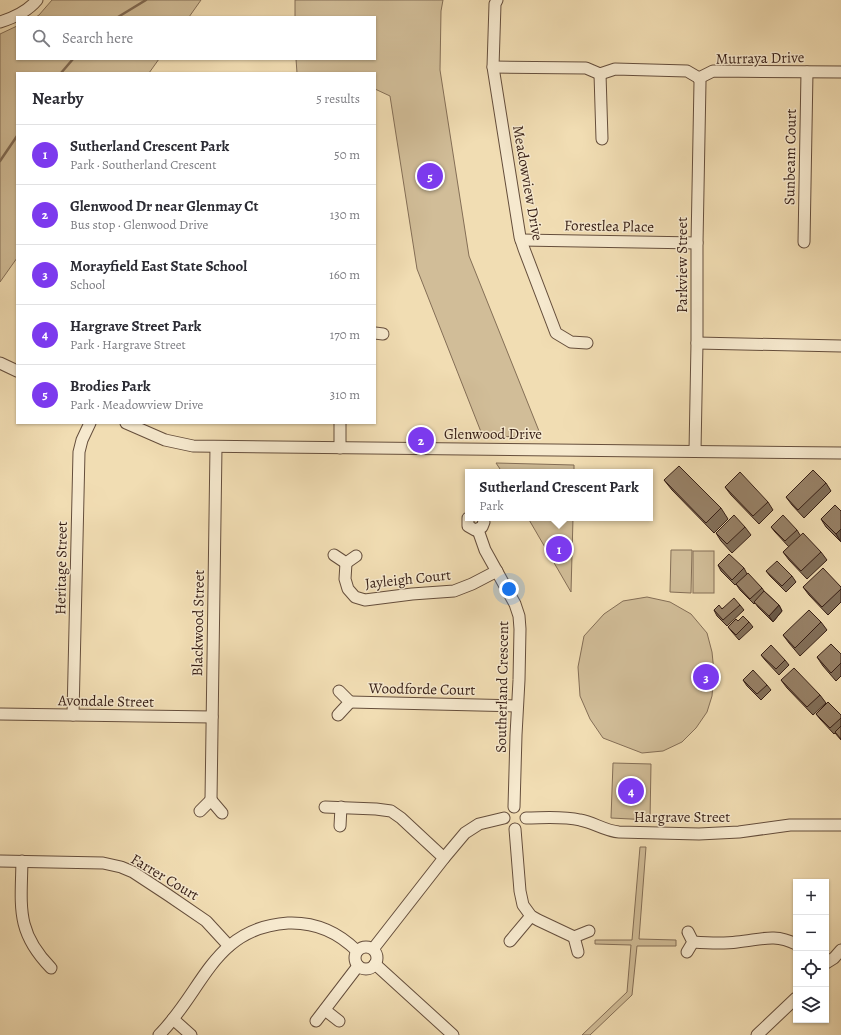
<!DOCTYPE html>
<meta charset="utf-8">
<style>
body{margin:0;font-family:Alegreya,serif;background:#f2f2f3;color:#2b2b33}
.controls{position:absolute;right:12px;bottom:12px;display:grid;overflow:hidden;border-radius:0px;box-shadow:0 1px 3px #0004}
.controls button{width:36px;height:36px;display:grid;place-items:center;padding:0;border:0;border-bottom:1px solid #e1e1e2;background:#fff;color:#2b2b33;font:20px sans-serif}
.you{position:absolute;left:509px;top:589px;width:14px;height:14px;margin:-10px;border:3px solid #fff;border-radius:50%;background:#1a73e8;box-shadow:0 0 0 6px #1a73e833}
.badge{display:grid;place-items:center;width:26px;height:26px;border-radius:50%;background:#7c3aed;color:#fff;font-size:13px;font-weight:700}
.pin{position:absolute;translate:-50% -50%;border:2px solid #fff;box-shadow:0 1px 4px #0006}
.popup{position:absolute;left:465px;top:469px;width:188px;height:52px;box-sizing:border-box;display:grid;place-content:center;border-radius:0px;background:#fff;filter:drop-shadow(0 1px 3px #0005);font-size:13px;white-space:nowrap;color:#7c7c81}
.popup b{font-size:15px;color:#2b2b33}
.popup::after{content:'';position:absolute;left:50%;top:100%;margin-left:-8px;border:8px solid transparent;border-top-color:#fff}
.list{margin:0;padding:0;list-style:none}
h2{display:flex;justify-content:space-between;align-items:center;height:52px;margin:0;padding:0 16px;font-size:17px}
h2 small{font-size:13px;font-weight:400;color:#7c7c81}
.list li{display:grid;grid-template-columns:26px 1fr auto;gap:12px;align-items:center;box-sizing:border-box;height:60px;padding:0 16px;border-top:1px solid #e1e1e2}
.list b{display:block;font-size:15px;white-space:nowrap}
.list p{margin:0;font-size:13px;white-space:nowrap;color:#7c7c81}
.list em{font-size:13px;font-style:normal;color:#7c7c81}
.icon{flex:none;width:22px;height:22px;fill:none;stroke:currentColor;stroke-width:2;stroke-linecap:round;stroke-linejoin:round}
.map{position:relative;flex:none;width:841px;height:1035px;overflow:hidden}
.search{position:absolute;background:#fff;box-shadow:0 1px 3px #0004;left:16px;top:16px;width:360px;height:44px;display:flex;align-items:center;gap:10px;box-sizing:border-box;padding:0 14px;border-radius:0px;color:#7c7c81;font-size:15px}
.panel{position:absolute;background:#fff;box-shadow:0 1px 3px #0004;left:16px;top:72px;width:360px;height:352px;border-radius:0px}
.map>svg:first-child{display:block}
</style>
<div class="map">
<svg width="841" height="1035" viewBox="0 0 841 1035">
<rect width="100%" height="100%" fill="#f1ddb3"/>
<filter id="stains"><feTurbulence type="fractalNoise" baseFrequency=".005" numOctaves="4"/><feColorMatrix values="0 0 0 0 .2 0 0 0 0 .09 0 0 0 0 .02 0 0 0 .5 -.17"/></filter>
<radialGradient id="worn" r=".72"><stop offset=".6" stop-color="#630" stop-opacity="0"/><stop offset="1" stop-color="#630" stop-opacity=".3"/></radialGradient>
<!-- green -->
<g fill="#d1bd98" stroke="#846e56">
<polygon points="52,0 201,0 189,17 36,17 39,15"/>
<polygon points="295,0 443,0 441,11 440,70 469,256 541,436 483,437 417,269 390,96 375,89 375,73 297,73 296,59 375,59 375,17 295,17"/>
<polygon points="17,26 17,59 159,59 149,73 17,73 17,258 0,282 0,34"/>
<polygon points="496,463 574,465 574,472 502,472"/>
<polygon points="528,518 573,518 571,592"/>
<polygon points="671,550 692,550 691,593 670,592"/>
<rect x="693" y="551" width="21" height="42"/>
<polygon points="647,597 670,602 691,614 707,633 712,652 714,672 712,696 707,712 696,728 682,742 663,751 642,753 603,738 590,719 580,696 578,667 584,636 604,614 623,601"/>
<polygon points="613,763 651,764 650,820 611,818"/>
<polygon points="640,847 646,847 639,939 676,940 676,946 637,946 632,995 590,1035 582,1035 627,992 631,945 595,944 595,940 632,940"/>
</g>
<g fill="none" stroke-linecap="round" stroke-linejoin="round">
<!-- stream -->
<g stroke="#806a53" stroke-width="2.5">
<polyline points="118,17 146,0"/>
<polyline points="61,73 73,59"/>
<polyline points="0,161 17,136"/>
</g>
<!-- minor casing -->
<g stroke="#654e3c" stroke-width="13">
<g id="minor">
<polyline points="497,0 495,4 493,67 520,237 524,249 556,333 571,342 587,343"/>
<path d="M0 22C13 18 28 11 37 0"/>
<polyline points="493,67 586,68 600,74 615,69 687,71 699,78"/>
<polyline points="600,74 602,139"/>
<polyline points="699,78 713,71 841,72"/>
<polyline points="521,240 697,243"/>
<polyline points="804,242 807,72"/>
<polyline points="375,333 383,334"/>
<polyline points="697,343 841,346"/>
<polyline points="0,363 17,371"/>
<polyline points="126,423 165,440 193,446 841,453"/>
<polyline points="340,448 340,423"/>
<polyline points="695,451 697,343 697,243 700,82 699,78"/>
<polyline points="468,518 468,526 475,530 482,527 484,522 483,518"/>
<polyline points="478,530 485,550 515,604 519,616 520,629 519,680 516,735 514,807"/>
<polyline points="334,555 346,563 356,556"/>
<polyline points="346,563 345,579 348,589 355,597 365,600 412,594 454,591 472,584 497,571"/>
<polyline points="350,702 517,706"/>
<polyline points="0,714 212,717"/>
<polyline points="73,715 79,452 82,440 90,423"/>
<polyline points="338,715 350,702 339,691"/>
<polyline points="211,800 216,447"/>
<polyline points="325,807 376,809 391,811 401,818 444,858"/>
<polyline points="200,811 211,800 222,813"/>
<path d="M526 818C543 818 562 816 580 820 593 822 605 831 619 832L699 834 739 832 790 825H841"/>
<polyline points="340,826 341,807"/>
<polyline points="515,829 520,891 523,905 531,916 538,920 574,937"/>
<polyline points="0,861 103,863 121,867 133,872 168,895 206,921 229,946"/>
<path d="M22 861C21 908 16 932 51 968"/>
<polyline points="510,941 531,916"/>
<path d="M693 942C707 943 723 944 737 942 760 940 774 933 796 944"/>
<circle cx="366" cy="958" r="11"/>
<polyline points="373,949 444,858 465,833 479,824 504,818"/>
<polyline points="578,952 574,937 589,931"/>
<polyline points="687,952 693,942 688,932"/>
<polyline points="826,963 834,958 841,950"/>
<polyline points="375,964 453,1035"/>
<polyline points="325,1010 339,1021"/>
<polyline points="173,1019 191,1035"/>
<polyline points="316,1021 358,966"/>
<path d="M159 1035C204 990 213 928 288 923 315 922 338 932 357 951"/>
<polyline points="757,1035 796,998"/>
</g>
</g>
<!-- minor -->
<use href="#minor" stroke="#f6e9ce" stroke-width="11"/>
</g>
<!-- wall -->
<g fill="#826f59" stroke="#361e15">
<polygon points="664,480 721,508 728,519 714,533 672,490"/>
<polygon points="826,483 831,491 804,518 792,505 786,497"/>
<polygon points="725,487 768,502 773,510 759,524 731,495"/>
<polygon points="841,511 841,542 826,527 821,519"/>
<polygon points="745,527 751,535 732,553 721,541 716,533"/>
<polygon points="771,527 797,530 800,535 821,552 827,560 807,579 789,560 783,552 789,547 775,532"/>
<polygon points="718,565 744,568 747,574 762,588 764,591 779,605 782,611 773,622 758,607 755,603 754,604 740,590 736,584 735,585 721,571"/>
<polygon points="766,571 792,576 796,582 786,592 770,576"/>
<polygon points="803,587 841,587 841,602 828,615 809,595"/>
<polygon points="740,605 744,610 727,626 717,616 714,610"/>
<polygon points="738,621 749,622 753,627 739,640 732,632 728,627"/>
<polygon points="821,622 827,630 800,656 789,643 783,635"/>
<polygon points="841,654 841,676 836,681 823,666 817,657"/>
<polygon points="761,655 785,660 789,665 779,675 765,660"/>
<polygon points="743,680 767,685 771,690 761,700 747,686"/>
<polygon points="781,680 820,695 826,703 813,715 787,688"/>
<polygon points="816,714 841,715 841,740 835,733 834,734 820,719"/>
</g>
<!-- shaded-wall -->
<g fill="#6a5a48" stroke="#361e15">
<polygon points="841,529 841,542 836,534"/>
<polygon points="779,605 782,611 773,622 769,616"/>
</g>
<!-- building -->
<g fill="#978167" stroke="#361e15">
<polygon points="679,466 721,508 706,523 664,480"/>
<polygon points="813,470 826,483 798,510 786,497"/>
<polygon points="740,472 768,502 753,516 725,487"/>
<polygon points="835,505 841,511 841,529 836,534 821,519"/>
<polygon points="734,515 745,527 727,544 716,533"/>
<polygon points="783,515 797,530 785,541 771,527"/>
<polygon points="803,533 821,552 801,571 783,552"/>
<polygon points="729,554 744,568 732,580 718,565"/>
<polygon points="777,561 792,576 782,586 766,571"/>
<polygon points="823,568 841,587 841,589 822,607 803,587"/>
<polygon points="748,573 762,588 750,599 736,584"/>
<polygon points="764,591 779,605 769,616 754,602"/>
<polygon points="734,598 740,605 723,620 714,610 719,605 722,609"/>
<polygon points="809,610 821,622 795,648 783,635"/>
<polygon points="743,616 749,622 736,635 728,627 736,619 738,621"/>
<polygon points="831,644 841,654 841,663 831,673 817,657"/>
<polygon points="771,645 785,660 776,669 761,655"/>
<polygon points="794,668 820,695 807,707 781,680"/>
<polygon points="753,670 767,685 757,694 743,680"/>
<polygon points="828,702 841,715 841,718 830,728 816,714"/>
<polygon points="841,726 841,739 835,732"/>
</g>
<g text-anchor="middle" dominant-baseline="central" stroke-width="3" stroke-linejoin="round" paint-order="stroke">
<!-- street labels -->
<g font-size="15" fill="#361e15" stroke="#f6e9ce">
<text transform="translate(760 58) rotate(-1)">Murraya Drive</text>
<text transform="translate(790 157) rotate(-89)">Sunbeam Court</text>
<text transform="translate(528 183) rotate(80)">Meadowview Drive</text>
<text transform="translate(609 226) rotate(1)">Forestlea Place</text>
<text transform="translate(682 265) rotate(-90)">Parkview Street</text>
<text x="493" y="434">Glenwood Drive</text>
<text transform="translate(61 568) rotate(-89)">Heritage Street</text>
<text transform="translate(408 579) rotate(-6)">Jayleigh Court</text>
<text transform="translate(198 623) rotate(-89)">Blackwood Street</text>
<text transform="translate(502 687) rotate(-89)">Southerland Crescent</text>
<text transform="translate(422 689) rotate(1)">Woodforde Court</text>
<text transform="translate(106 701) rotate(1)">Avondale Street</text>
<text x="682" y="817">Hargrave Street</text>
<text transform="translate(165 877) rotate(31)">Farrer Court</text>
</g>
</g>
<rect width="100%" height="100%" filter="url(#stains)"/>
<rect width="100%" height="100%" fill="url(#worn)"/>
</svg>
<div class="controls">
<button>+</button>
<button>−</button>
<button><svg class="icon" aria-label="locate" viewBox="0 0 24 24"><circle cx="12" cy="12" r="6"/><path d="M12 2v4M12 18v4M2 12h4M18 12h4"/></svg></button>
<button><svg class="icon" aria-label="layers" viewBox="0 0 24 24"><path d="M12 4l9 5-9 5-9-5zM3 14l9 5 9-5"/></svg></button>
</div>
<div class="you"></div>
<div class="pin badge" style="left:559px;top:549px">1</div>
<div class="popup"><b>Sutherland Crescent Park</b>Park</div>
<div class="pin badge" style="left:421px;top:440px">2</div>
<div class="pin badge" style="left:706px;top:677px">3</div>
<div class="pin badge" style="left:631px;top:791px">4</div>
<div class="pin badge" style="left:430px;top:176px">5</div>
<div class="search"><svg class="icon" aria-label="search" viewBox="0 0 24 24"><circle cx="10" cy="10" r="6"/><path d="M15 15l6 6"/></svg>Search here</div>
<section class="panel">
<h2>Nearby<small>5 results</small></h2>
<ul class="list">
<li><span class="badge">1</span><div><b>Sutherland Crescent Park</b><p>Park · Southerland Crescent</p></div><em>50 m</em></li>
<li><span class="badge">2</span><div><b>Glenwood Dr near Glenmay Ct</b><p>Bus stop · Glenwood Drive</p></div><em>130 m</em></li>
<li><span class="badge">3</span><div><b>Morayfield East State School</b><p>School</p></div><em>160 m</em></li>
<li><span class="badge">4</span><div><b>Hargrave Street Park</b><p>Park · Hargrave Street</p></div><em>170 m</em></li>
<li><span class="badge">5</span><div><b>Brodies Park</b><p>Park · Meadowview Drive</p></div><em>310 m</em></li>
</ul>
</section>
</div>
